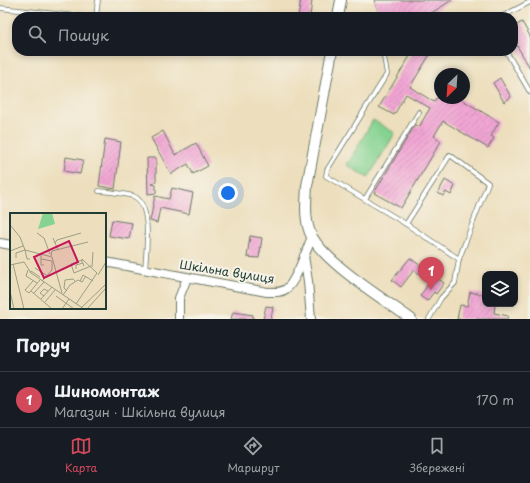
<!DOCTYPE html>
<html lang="uk">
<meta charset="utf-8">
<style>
body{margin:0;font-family:"Playpen Sans",sans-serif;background:#20242c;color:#f1f3f6}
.controls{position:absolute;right:12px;bottom:12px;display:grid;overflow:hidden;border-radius:8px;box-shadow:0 2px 6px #0003}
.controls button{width:36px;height:36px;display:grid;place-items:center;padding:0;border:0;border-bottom:1px solid #363941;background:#171b24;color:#f1f3f6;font:20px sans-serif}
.compass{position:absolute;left:434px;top:68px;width:36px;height:36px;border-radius:50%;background:#171b24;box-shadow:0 2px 6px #0003;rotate:205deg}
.you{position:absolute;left:228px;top:193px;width:14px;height:14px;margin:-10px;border:3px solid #fff;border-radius:50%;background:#1a73e8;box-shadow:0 0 0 6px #1a73e833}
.badge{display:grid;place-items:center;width:26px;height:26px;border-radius:50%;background:#d1495b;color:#fff;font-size:13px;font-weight:700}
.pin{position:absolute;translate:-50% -33px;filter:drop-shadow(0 1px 2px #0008)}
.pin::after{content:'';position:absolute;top:21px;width:14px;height:12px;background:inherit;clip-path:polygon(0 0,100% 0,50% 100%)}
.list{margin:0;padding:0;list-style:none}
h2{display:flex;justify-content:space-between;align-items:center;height:52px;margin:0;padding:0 16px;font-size:17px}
h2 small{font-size:13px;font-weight:400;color:#9ea1a6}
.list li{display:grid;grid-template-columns:26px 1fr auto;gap:12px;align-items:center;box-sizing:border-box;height:56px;padding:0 16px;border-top:1px solid #363941}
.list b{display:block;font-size:15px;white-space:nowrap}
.list p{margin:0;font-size:13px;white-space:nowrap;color:#9ea1a6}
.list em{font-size:13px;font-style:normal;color:#9ea1a6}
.icon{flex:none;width:22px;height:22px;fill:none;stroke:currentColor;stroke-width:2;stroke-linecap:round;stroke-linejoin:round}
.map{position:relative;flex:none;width:530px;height:319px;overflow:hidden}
.search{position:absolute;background:#171b24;box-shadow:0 2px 6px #0003;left:12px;right:12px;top:12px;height:44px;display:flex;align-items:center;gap:10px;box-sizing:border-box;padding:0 14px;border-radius:16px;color:#9ea1a6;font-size:15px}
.sheet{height:108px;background:#171b24}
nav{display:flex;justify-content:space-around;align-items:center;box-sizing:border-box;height:56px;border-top:1px solid #363941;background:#171b24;font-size:11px;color:#9ea1a6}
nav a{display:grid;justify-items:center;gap:2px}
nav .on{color:#d1495b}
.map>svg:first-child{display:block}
</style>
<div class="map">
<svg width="530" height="319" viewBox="0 0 530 319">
<defs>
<pattern id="building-hatch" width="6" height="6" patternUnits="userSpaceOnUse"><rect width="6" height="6" fill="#f2a6d4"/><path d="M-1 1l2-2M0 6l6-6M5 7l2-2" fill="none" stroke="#c388ad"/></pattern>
</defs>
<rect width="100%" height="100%" fill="#f7f3e8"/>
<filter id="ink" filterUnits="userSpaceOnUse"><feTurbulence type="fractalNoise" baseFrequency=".025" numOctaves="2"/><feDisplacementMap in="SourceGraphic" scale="8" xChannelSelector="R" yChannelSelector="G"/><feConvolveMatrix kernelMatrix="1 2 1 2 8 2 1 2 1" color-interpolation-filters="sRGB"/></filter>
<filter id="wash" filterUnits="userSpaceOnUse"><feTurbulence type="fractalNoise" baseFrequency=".012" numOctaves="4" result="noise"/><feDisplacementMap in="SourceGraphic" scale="16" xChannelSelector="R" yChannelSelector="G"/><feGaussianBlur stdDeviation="0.9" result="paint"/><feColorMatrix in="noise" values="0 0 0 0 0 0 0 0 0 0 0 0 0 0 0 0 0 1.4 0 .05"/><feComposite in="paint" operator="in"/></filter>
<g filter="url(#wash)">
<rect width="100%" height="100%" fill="#eddfbd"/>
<!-- green -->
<polygon fill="#85d391" stroke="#528862" points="373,120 395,133 368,178 347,165"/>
<g id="blocks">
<!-- building -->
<g fill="url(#building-hatch)">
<polygon points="301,0 312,0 310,17 298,17"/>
<polygon points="374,0 452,0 425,17 380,17"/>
<polygon points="522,22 530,36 530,68 513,39 513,27"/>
<polygon points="413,51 432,51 410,87 434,102 436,98 459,98 499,122 491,136 494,138 488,148 443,121 434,136 441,141 401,208 374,193 415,125 419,127 430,108 406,94 394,115 379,107"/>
<polygon points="500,78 511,97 504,102 493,83"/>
<polygon points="163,131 175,155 196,143 208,166 193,174 188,164 171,174 151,138"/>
<polygon points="105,139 121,142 115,189 99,186"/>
<polygon points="66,157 83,160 80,174 64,171"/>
<polygon points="147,158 156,158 156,182 152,184 156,185 156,193 148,194"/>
<polygon points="445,180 455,186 451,195 446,192 443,196 438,193"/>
<polygon points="172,188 193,193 189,214 160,208 157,223 150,221 155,196 169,199"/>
<polygon points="112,220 132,223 129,239 109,236"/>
<polygon points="250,236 262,238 259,258 247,257"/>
<polygon points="410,258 444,283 436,294 434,292 427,301 420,296 430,282 414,270 401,287 392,280"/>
<polygon points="470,292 485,295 485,304 495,304 494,313 508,316 507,319 457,319 460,305 467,306"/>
<polygon points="266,306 273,307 271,319 263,319"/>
<polygon points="233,312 253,315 253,319 231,319"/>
</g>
</g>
</g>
<g filter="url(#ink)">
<use href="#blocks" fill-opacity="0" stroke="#677664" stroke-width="1"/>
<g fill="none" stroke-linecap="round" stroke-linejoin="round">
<!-- service casing -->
<g stroke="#677664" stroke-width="5.5">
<g id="service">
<polyline points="0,8 85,17"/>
<polyline points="96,17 98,0"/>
<polyline points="501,17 530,2"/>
<polyline points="383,51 387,74 327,170 326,176 406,224 459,259"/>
<polyline points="506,51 530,92"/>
<path d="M99 191C110 192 122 193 133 196 153 203 146 253 145 270"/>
<polyline points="365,199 419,112"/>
<polyline points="406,224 450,155 488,183 459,259 455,283 441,298 429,319"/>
</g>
</g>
<!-- minor casing -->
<g stroke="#677664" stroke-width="10">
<g id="minor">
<polyline points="0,243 11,245"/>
<polyline points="304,256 308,281 311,319"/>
<path d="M105 262 267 292C274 292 281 293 286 289 297 281 306 250 312 237"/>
<polyline points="179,319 179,298 187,278"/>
</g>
</g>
<!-- tertiary casing -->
<g stroke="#677664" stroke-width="12">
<g id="tertiary">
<polyline points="338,17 341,0"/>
<path d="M332 51 307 186C306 203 304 222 312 237 328 265 384 299 411 319"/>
</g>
</g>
<!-- service -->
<use href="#service" stroke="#fff" stroke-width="4"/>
<!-- minor -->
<use href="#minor" stroke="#fff" stroke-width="8"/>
<!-- tertiary -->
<use href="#tertiary" stroke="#fff" stroke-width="10"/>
</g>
</g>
<g text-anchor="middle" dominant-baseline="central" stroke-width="4" stroke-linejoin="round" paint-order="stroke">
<!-- street labels -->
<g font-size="12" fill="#1f3d34" stroke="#f7f3e8">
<text transform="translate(227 271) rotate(9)">Шкільна вулиця</text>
</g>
</g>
<!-- overview -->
<g transform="translate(10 213)">
<rect width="96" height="96" fill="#eddfbd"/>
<path d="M33 0H42L45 11 28 16Z" fill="#85d391"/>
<path fill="none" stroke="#9b9e86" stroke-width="1" d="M0 12 10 24 15 37M27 20 34 25 40 41M43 25 48 37M45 30 47 27 71 20M15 37 42 44 52 80M15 37 17 46H20M0 38 13 33M31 41V52H34M41 43 42 38 78 29M6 45V40L15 37M31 46 42 48V57L32 68M72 47 61 51 64 60 81 53M3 51 14 96M0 52 14 49 21 60 74 96M82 54 83 39M25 55 36 62M66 56V52L73 50 74 53M18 57 16 63 27 70M20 60 21 58 30 64M88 62 96 49M23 68 15 77 19 80 30 67M70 68 73 62 83 68M0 78 4 96M21 78 42 96M57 78 54 75 55 67 63 66 66 69M24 80 34 69M53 82 60 72 68 67 72 69 76 63M34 83 30 80 34 76 38 78M46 83 64 96M31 86 42 74M35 89 45 77M66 91 87 60 72 46V50M52 96 59 86M70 96 96 71M77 96 96 75"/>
<path fill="#c2185b" fill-opacity="0.15" stroke="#c2185b" stroke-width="2" d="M59 28 68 49 34 65 24 44Z"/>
<rect width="96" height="96" fill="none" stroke="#1f3d34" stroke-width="2"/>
</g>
</svg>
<div class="controls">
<button><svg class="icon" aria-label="layers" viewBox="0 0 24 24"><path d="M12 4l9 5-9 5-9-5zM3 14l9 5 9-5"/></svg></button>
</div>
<svg class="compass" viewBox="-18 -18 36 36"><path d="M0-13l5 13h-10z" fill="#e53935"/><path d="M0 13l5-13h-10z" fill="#9ea1a6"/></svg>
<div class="you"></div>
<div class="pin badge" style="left:431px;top:290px">1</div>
<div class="search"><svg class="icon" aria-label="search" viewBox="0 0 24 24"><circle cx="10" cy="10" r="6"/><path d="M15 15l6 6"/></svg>Пошук</div>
</div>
<section class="sheet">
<h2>Поруч<small></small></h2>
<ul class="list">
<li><span class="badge">1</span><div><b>Шиномонтаж</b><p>Магазин · Шкільна вулиця</p></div><em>170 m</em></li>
</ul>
</section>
<nav>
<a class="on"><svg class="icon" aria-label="map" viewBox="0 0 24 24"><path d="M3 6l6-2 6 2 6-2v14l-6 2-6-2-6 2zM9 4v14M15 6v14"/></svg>Карта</a>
<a><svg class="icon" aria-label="directions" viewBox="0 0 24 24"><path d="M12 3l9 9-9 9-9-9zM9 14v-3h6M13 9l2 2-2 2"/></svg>Маршрут</a>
<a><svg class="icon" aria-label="saved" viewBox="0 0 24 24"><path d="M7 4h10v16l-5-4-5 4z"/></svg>Збережені</a>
</nav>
